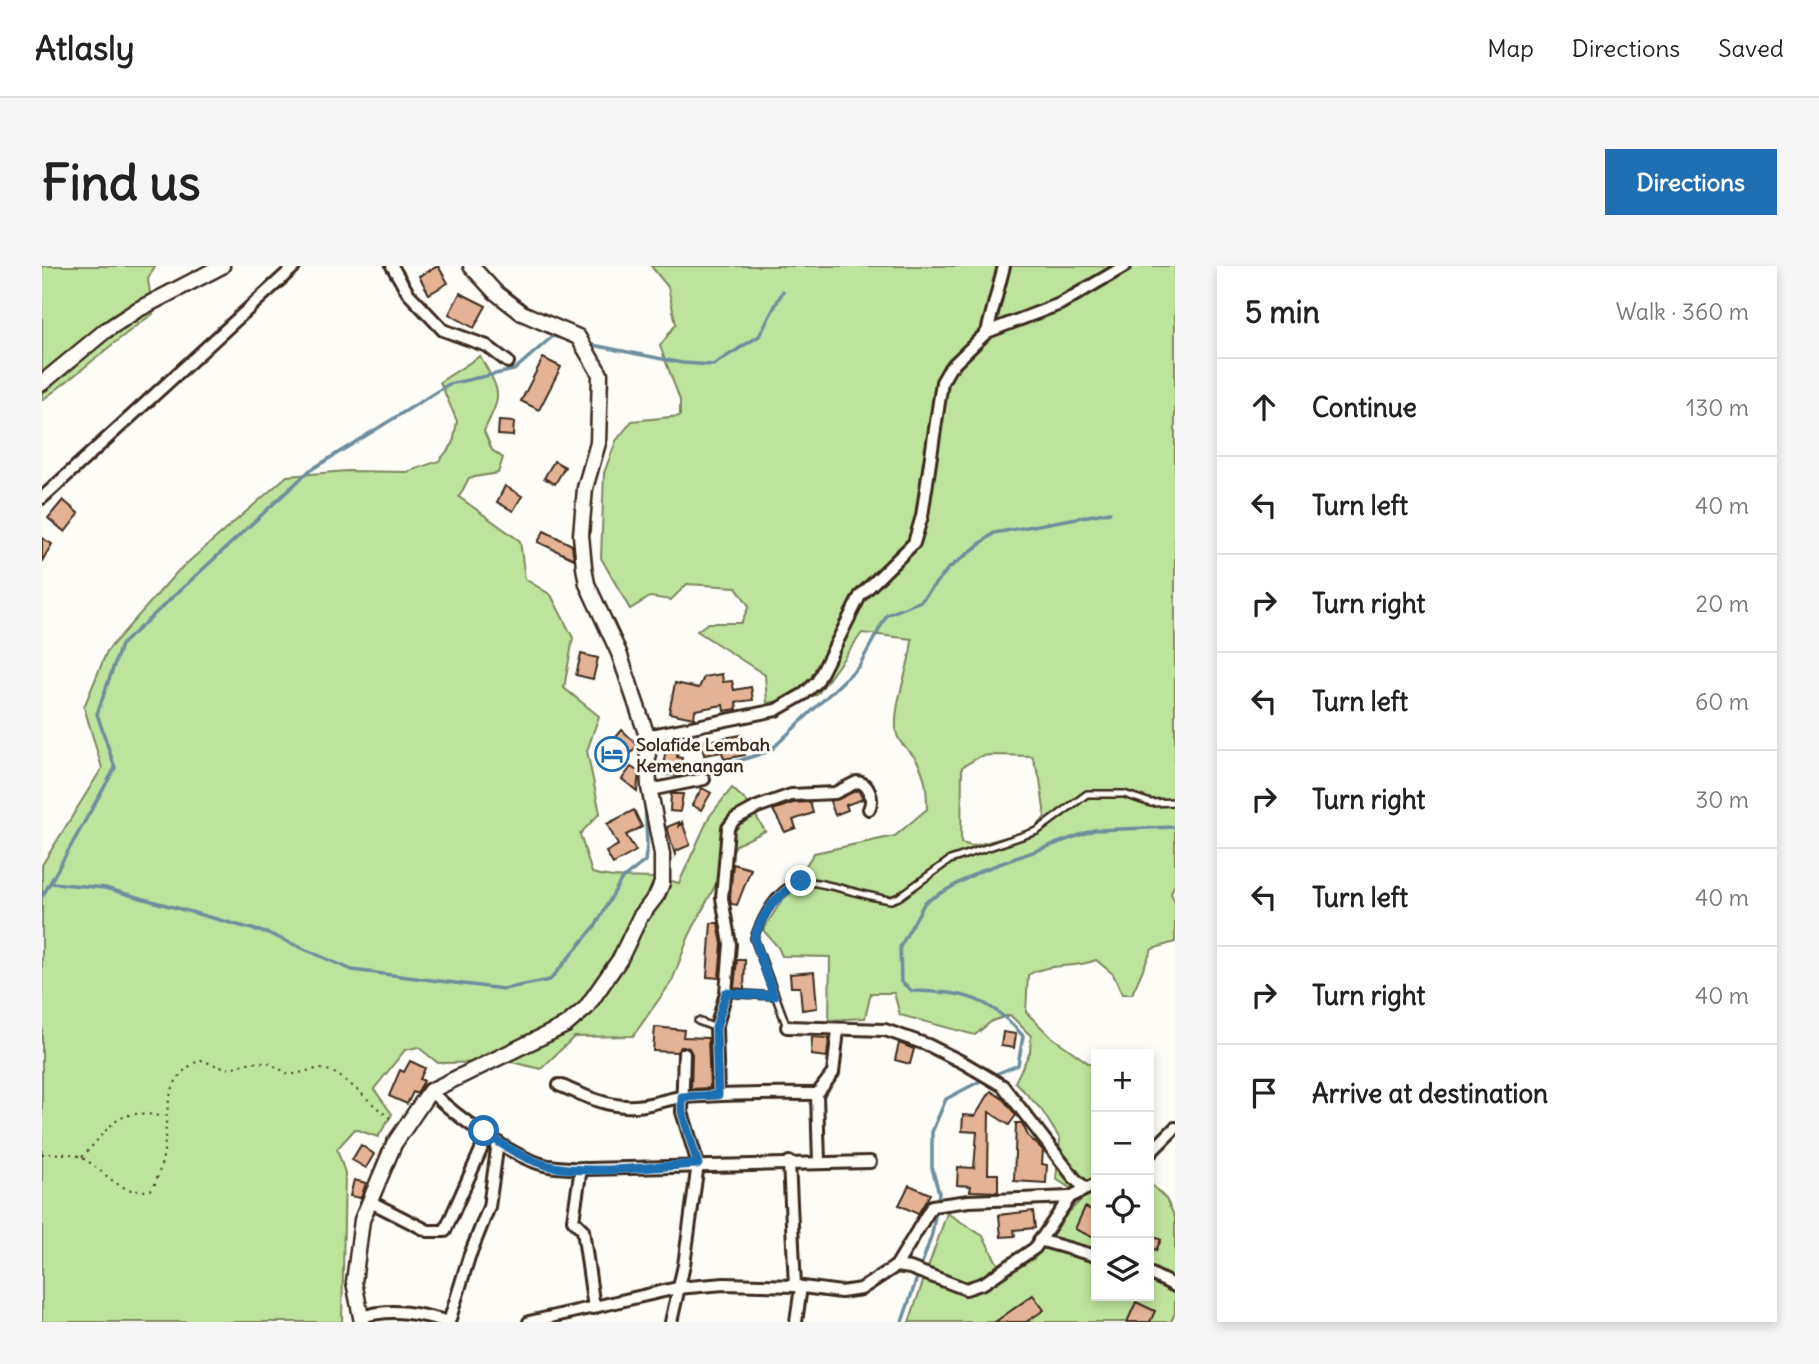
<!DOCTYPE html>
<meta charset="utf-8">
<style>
body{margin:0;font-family:Delius,sans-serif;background:#f6f6f6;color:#222}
.controls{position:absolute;right:21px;bottom:21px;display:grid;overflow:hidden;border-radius:0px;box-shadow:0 4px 10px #0003}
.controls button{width:63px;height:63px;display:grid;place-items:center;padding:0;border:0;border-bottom:2px solid #e0e0e0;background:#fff;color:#222;font:35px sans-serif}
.stop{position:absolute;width:21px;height:21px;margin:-16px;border:5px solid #1f6fb2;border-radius:50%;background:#fff}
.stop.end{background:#1f6fb2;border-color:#fff;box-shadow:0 2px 7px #0008}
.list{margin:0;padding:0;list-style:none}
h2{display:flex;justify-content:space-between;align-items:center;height:91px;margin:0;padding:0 28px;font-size:30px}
h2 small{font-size:23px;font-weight:400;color:#767676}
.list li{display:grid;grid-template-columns:46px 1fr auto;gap:21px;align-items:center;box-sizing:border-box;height:98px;padding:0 28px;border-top:2px solid #e0e0e0}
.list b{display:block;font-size:26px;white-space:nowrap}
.list em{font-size:23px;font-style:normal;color:#767676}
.icon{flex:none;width:38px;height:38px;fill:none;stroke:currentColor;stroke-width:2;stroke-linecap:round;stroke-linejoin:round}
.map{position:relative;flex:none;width:1133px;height:1056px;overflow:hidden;border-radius:0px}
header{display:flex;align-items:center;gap:42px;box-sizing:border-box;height:98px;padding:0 35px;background:#fff;border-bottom:2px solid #e0e0e0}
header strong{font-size:33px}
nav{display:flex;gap:38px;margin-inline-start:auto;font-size:24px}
.intro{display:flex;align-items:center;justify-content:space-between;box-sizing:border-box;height:168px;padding:0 42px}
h1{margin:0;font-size:49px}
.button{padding:18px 32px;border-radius:0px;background:#1f6fb2;color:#fff;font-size:24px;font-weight:700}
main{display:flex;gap:42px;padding:0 42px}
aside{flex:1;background:#fff;border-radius:0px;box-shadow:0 4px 10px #0003}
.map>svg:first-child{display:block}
</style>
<header>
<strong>Atlasly</strong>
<nav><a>Map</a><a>Directions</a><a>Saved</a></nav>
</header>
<div class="intro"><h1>Find us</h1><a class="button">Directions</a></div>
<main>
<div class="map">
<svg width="1133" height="1056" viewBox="0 0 1133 1056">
<rect width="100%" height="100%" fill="#fdfcf7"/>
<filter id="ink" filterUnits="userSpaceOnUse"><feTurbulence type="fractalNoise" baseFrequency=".0143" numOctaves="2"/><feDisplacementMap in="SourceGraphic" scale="14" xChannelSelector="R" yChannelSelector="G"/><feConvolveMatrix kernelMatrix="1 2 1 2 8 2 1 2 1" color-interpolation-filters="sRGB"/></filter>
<g filter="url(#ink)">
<!-- green -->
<g fill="#bee39d" stroke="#7c865e" stroke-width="2" fill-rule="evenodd">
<path d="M0 0H113L106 13 111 48C72 74 39 107 0 134Z"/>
<path d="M609 0H1133V617L1129 627 1133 637V676L1110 683 1090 728H1080L1071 708 1054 694C1029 704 1011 695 986 709L984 746 1007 769 1049 799 1054 809V1030H1107V916L1124 933 1133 951V1047L1129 1056H867L905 947 941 970 962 1010 993 992 1016 957 1042 931 1014 913 1018 873 999 843 973 816 988 786 989 770 968 749 950 755 933 769 858 749 852 727H829L823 752 787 754 788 691 740 690 736 681 721 664 740 634 759 618 763 601 772 587 853 570 885 543C885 526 884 510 875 495 869 484 855 478 854 464 852 433 868 403 870 373L820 367 775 429 725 437 723 409 655 365 666 357H699L707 340 694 321 645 318 629 334 608 331 588 343 559 292 562 207 574 175 590 155 638 150V134L618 80 634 58 626 21ZM950 489 990 490 998 513 1003 551 993 563 931 580 919 577 920 501 939 490Z"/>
<path d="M438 90C459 128 461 126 442 165L450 184 461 192 456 207 427 212 417 231 478 275 483 313 509 329 531 372 522 422 557 450 545 485 558 547 538 568 550 607C579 616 608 607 637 617L667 551 690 522 706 537 723 565 694 579 647 670 630 715 591 770 532 771 499 803 469 796 396 797 376 781 363 784 332 823 350 848 336 871 313 863 295 883 303 907 300 1056H0V599L60 502 42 441 65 385 136 305 245 210 305 205 365 206 397 195 411 178 415 155 398 116Z"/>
</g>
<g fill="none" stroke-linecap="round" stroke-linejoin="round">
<!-- stream -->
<g stroke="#6e8e9d" stroke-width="3.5">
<polyline points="546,78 640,97 671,99 717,70 741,25"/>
<polyline points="612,517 642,512 728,485 817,400 845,349 879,335 906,303 952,267 1068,246"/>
<polyline points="9,617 63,622 228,668 310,704 461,723 508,714 554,659 579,614 603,595 605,579 603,534"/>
<polyline points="0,631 73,502 55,448 79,379 267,205 407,118 472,104 511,70 528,75"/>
<path d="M949 810 976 799 981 770C947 730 921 726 870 725L859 716 858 681 883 636 938 605 1052 564 1133 561"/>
<polyline points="860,1056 890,968 897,927 890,902 890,866 904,833 942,813"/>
</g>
</g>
<!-- building -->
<g fill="#e4b395" stroke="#3b2a1e" stroke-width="2">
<polygon points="396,0 406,17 387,28 377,10"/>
<polygon points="418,27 444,40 432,62 407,48"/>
<polygon points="501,92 519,101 497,144 479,135"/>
<polygon points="457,155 472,156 471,170 456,169"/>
<polygon points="512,195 523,201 513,218 502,212"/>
<polygon points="463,220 480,230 471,245 455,236"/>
<polygon points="21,234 37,248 23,266 6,252"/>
<polygon points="502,265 530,279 532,293 496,276"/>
<polygon points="0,272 10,278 0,295"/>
<polygon points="539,388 556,392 551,413 534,409"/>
<polygon points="680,408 681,416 690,415 692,424 709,421 711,434 694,436 695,443 682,445 681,439 653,444 652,452 627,447 633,417 657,422 662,411"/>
<polygon points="580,464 596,479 580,497 564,483"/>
<polygon points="699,469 703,489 682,493 680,486 662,489 659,476"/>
<polygon points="624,481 636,483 635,491 640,492 638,510 620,508"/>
<polygon points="589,501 597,506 595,525 580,513"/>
<polygon points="660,522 669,527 659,544 650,539"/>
<polygon points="816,524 821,533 804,539 806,544 793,549 788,535"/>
<polygon points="629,528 641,528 638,546 628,545"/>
<polygon points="768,536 771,547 751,554 754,562 743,566 731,544 751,537"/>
<polygon points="592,544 600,561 584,569 594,585 571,598 564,586 576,579 565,558"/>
<polygon points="637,556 636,562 640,556 648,579 634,585 633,589 625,561"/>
<polygon points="691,598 709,603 695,639 689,638 688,632"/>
<polygon points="669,657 676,657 680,678 677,712 665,711"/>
<polygon points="695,694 703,694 702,723 692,722"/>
<polygon points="772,706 775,742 760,744 758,721 749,721 748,708"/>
<polygon points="613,761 642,764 641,771 666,772 668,822 649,823 650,788 647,782 639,781 635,786 611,785"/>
<polygon points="961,766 974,768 972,782 959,780"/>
<polygon points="770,771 787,772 785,791 769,789"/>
<polygon points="857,777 872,783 868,798 853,794"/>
<polygon points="368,795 383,802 378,813 382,815 378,822 375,828 371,826 365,838 347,830 358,804 362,806"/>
<polygon points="949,825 961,833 974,849 967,859 947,846 946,908 956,908 956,926 928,925 929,920 915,919 916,901 932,902 935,866 920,865 921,849 933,850"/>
<polygon points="974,857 980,857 986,870 1001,884 1000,898 1005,899 1004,917 972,915"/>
<polygon points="319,879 332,888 324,902 310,894"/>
<polygon points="312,914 324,917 319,932 308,930"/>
<polygon points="867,919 888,928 876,948 857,939"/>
<polygon points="1043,941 1054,946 1054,973 1033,963"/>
<polygon points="991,945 993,962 972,964 973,970 959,971 957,949"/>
<polygon points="1107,968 1119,974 1114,984 1107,980"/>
<polygon points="991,1029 1002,1044 984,1056 953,1056"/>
<polygon points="1094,1036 1113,1045 1108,1056 1085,1056"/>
</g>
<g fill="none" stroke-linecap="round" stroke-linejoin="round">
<!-- lane casing -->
<g stroke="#3b2a1e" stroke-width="10">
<g id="lane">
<polyline points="684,727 732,730"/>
<polyline points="656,755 674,762"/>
<path d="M745 761 712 672C719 652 734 620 759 616 775 613 827 632 849 634L857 631 908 594 995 565 1045 528H1082L1109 537 1133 536"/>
</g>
</g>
<!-- street casing -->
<g stroke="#3b2a1e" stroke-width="16">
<g id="street">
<polyline points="350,0 366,27 401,64 445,80 466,96"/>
<polyline points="945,66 1018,38 1083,0"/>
<polyline points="0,232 253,0"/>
<polyline points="605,470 734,444 762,428 775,416 818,330 872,277 880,250 900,116 908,102 945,66 962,0"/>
<polyline points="608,524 662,513"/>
<polyline points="745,761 843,764 886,779 922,797 961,820 1033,913 1044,923"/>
<path d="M517 819C539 828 560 839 583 840 604 842 621 833 641 831 686 828 730 827 775 828"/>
<path d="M388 825C414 850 471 893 507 900 519 902 533 902 545 903L828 896"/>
<path d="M676 829 674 762 684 727 688 678 680 632 686 562 693 553 715 541 749 529 793 527 815 516C827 517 832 533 827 543"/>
<polyline points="1107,888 1133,862"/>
<polyline points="747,896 753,1020"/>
<polyline points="777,897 775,828 791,807 796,764"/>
<polyline points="539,902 531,954 541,964 552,1042"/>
<polyline points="329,936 386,965 403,965 446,868"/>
<polyline points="997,974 1054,990"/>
<polyline points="854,1000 890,940 927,935 1028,931"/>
<polyline points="1107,1007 1133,1020"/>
<path d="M320 1051C350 1041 378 1048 407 1056"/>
<polyline points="407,1056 427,991 447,941 456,876"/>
<polyline points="487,1056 635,1022 682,1018 753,1020 799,1026 819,1023 854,1000 868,1002 924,1023 942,1017 993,982 1028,931 1054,918"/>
<polyline points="629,1056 642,999 656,898 640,846 642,788"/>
<polyline points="754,1056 759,1021"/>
</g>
</g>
<!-- secondary casing -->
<g stroke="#3b2a1e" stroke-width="19">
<g id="secondary">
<polyline points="0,117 63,65 95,44 180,0"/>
<polyline points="320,1056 312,1016 320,954 352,878 388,825 524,759 544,742 578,693 598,651 615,629 620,617 620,588 607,521 605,470 577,387 545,318 542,301 539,269 543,222 556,177 558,108 536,71 480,47 453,26 429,0"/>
</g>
</g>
<!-- path -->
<g stroke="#3b2a1e" stroke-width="2" stroke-dasharray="2 5" stroke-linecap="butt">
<path d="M0 888C11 888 29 886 39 891 63 904 79 933 111 923 116 910 120 899 122 885 126 851 120 810 159 794L184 803 210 796 228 797 246 808C260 809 270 800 285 804 306 811 331 841 352 855"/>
<path d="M40 891C69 862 73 839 121 851"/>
</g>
<!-- lane -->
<use href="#lane" stroke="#fdfcf7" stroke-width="5"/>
<!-- street -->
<use href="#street" stroke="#fdfcf7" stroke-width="10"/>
<!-- secondary -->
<use href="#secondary" stroke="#fdfcf7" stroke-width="14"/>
</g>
</g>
<g fill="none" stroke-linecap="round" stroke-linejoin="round" filter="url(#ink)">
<!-- route -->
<path stroke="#1f6fb2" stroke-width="9" d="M442 865C461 880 480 892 504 899 543 910 614 900 656 898L640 846V831L676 829 674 762 684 727 732 730 712 672C721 646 734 629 759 615"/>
</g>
<!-- icons -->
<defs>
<g id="hotel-ring" transform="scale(1.75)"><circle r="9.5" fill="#fdfcf7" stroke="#1f6fb2" stroke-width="1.5"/><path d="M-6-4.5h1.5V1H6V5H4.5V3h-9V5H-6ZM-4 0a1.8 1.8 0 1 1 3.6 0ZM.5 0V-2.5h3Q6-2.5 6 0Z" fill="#1f6fb2"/></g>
</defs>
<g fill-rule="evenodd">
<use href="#hotel-ring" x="570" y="488"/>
</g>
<g text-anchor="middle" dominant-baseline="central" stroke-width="6" stroke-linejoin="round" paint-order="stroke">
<!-- poi labels -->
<g font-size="18" font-weight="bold" fill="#3b2a1e" stroke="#fdfcf7" text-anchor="start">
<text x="594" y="478">Solafide Lembah<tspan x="594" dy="21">Kemenangan</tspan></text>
</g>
</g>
</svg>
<div class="controls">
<button>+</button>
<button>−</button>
<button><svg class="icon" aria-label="locate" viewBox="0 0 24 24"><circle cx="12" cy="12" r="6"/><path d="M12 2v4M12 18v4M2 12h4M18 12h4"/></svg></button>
<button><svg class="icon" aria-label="layers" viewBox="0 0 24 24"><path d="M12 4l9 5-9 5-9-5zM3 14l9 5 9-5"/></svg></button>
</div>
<div class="stop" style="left:442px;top:865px"></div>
<div class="stop end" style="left:759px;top:615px"></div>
</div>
<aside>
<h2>5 min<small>Walk · 360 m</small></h2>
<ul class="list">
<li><svg class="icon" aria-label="ahead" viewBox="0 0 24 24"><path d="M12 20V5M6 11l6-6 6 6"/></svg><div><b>Continue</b></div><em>130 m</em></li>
<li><svg class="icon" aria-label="left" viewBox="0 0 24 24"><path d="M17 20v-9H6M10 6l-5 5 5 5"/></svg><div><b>Turn left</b></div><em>40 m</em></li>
<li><svg class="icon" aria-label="right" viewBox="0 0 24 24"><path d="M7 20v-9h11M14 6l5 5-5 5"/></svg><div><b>Turn right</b></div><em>20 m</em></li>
<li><svg class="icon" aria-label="left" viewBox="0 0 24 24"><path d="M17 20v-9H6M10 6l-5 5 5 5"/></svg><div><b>Turn left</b></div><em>60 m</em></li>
<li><svg class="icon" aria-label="right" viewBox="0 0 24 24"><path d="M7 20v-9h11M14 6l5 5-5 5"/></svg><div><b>Turn right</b></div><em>30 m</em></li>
<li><svg class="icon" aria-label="left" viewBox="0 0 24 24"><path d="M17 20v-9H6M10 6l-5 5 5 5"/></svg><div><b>Turn left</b></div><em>40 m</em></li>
<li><svg class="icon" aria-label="right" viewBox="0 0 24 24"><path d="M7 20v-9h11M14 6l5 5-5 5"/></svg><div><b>Turn right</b></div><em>40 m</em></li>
<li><svg class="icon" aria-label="arrive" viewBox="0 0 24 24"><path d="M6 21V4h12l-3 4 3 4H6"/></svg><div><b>Arrive at destination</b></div></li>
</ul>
</aside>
</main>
